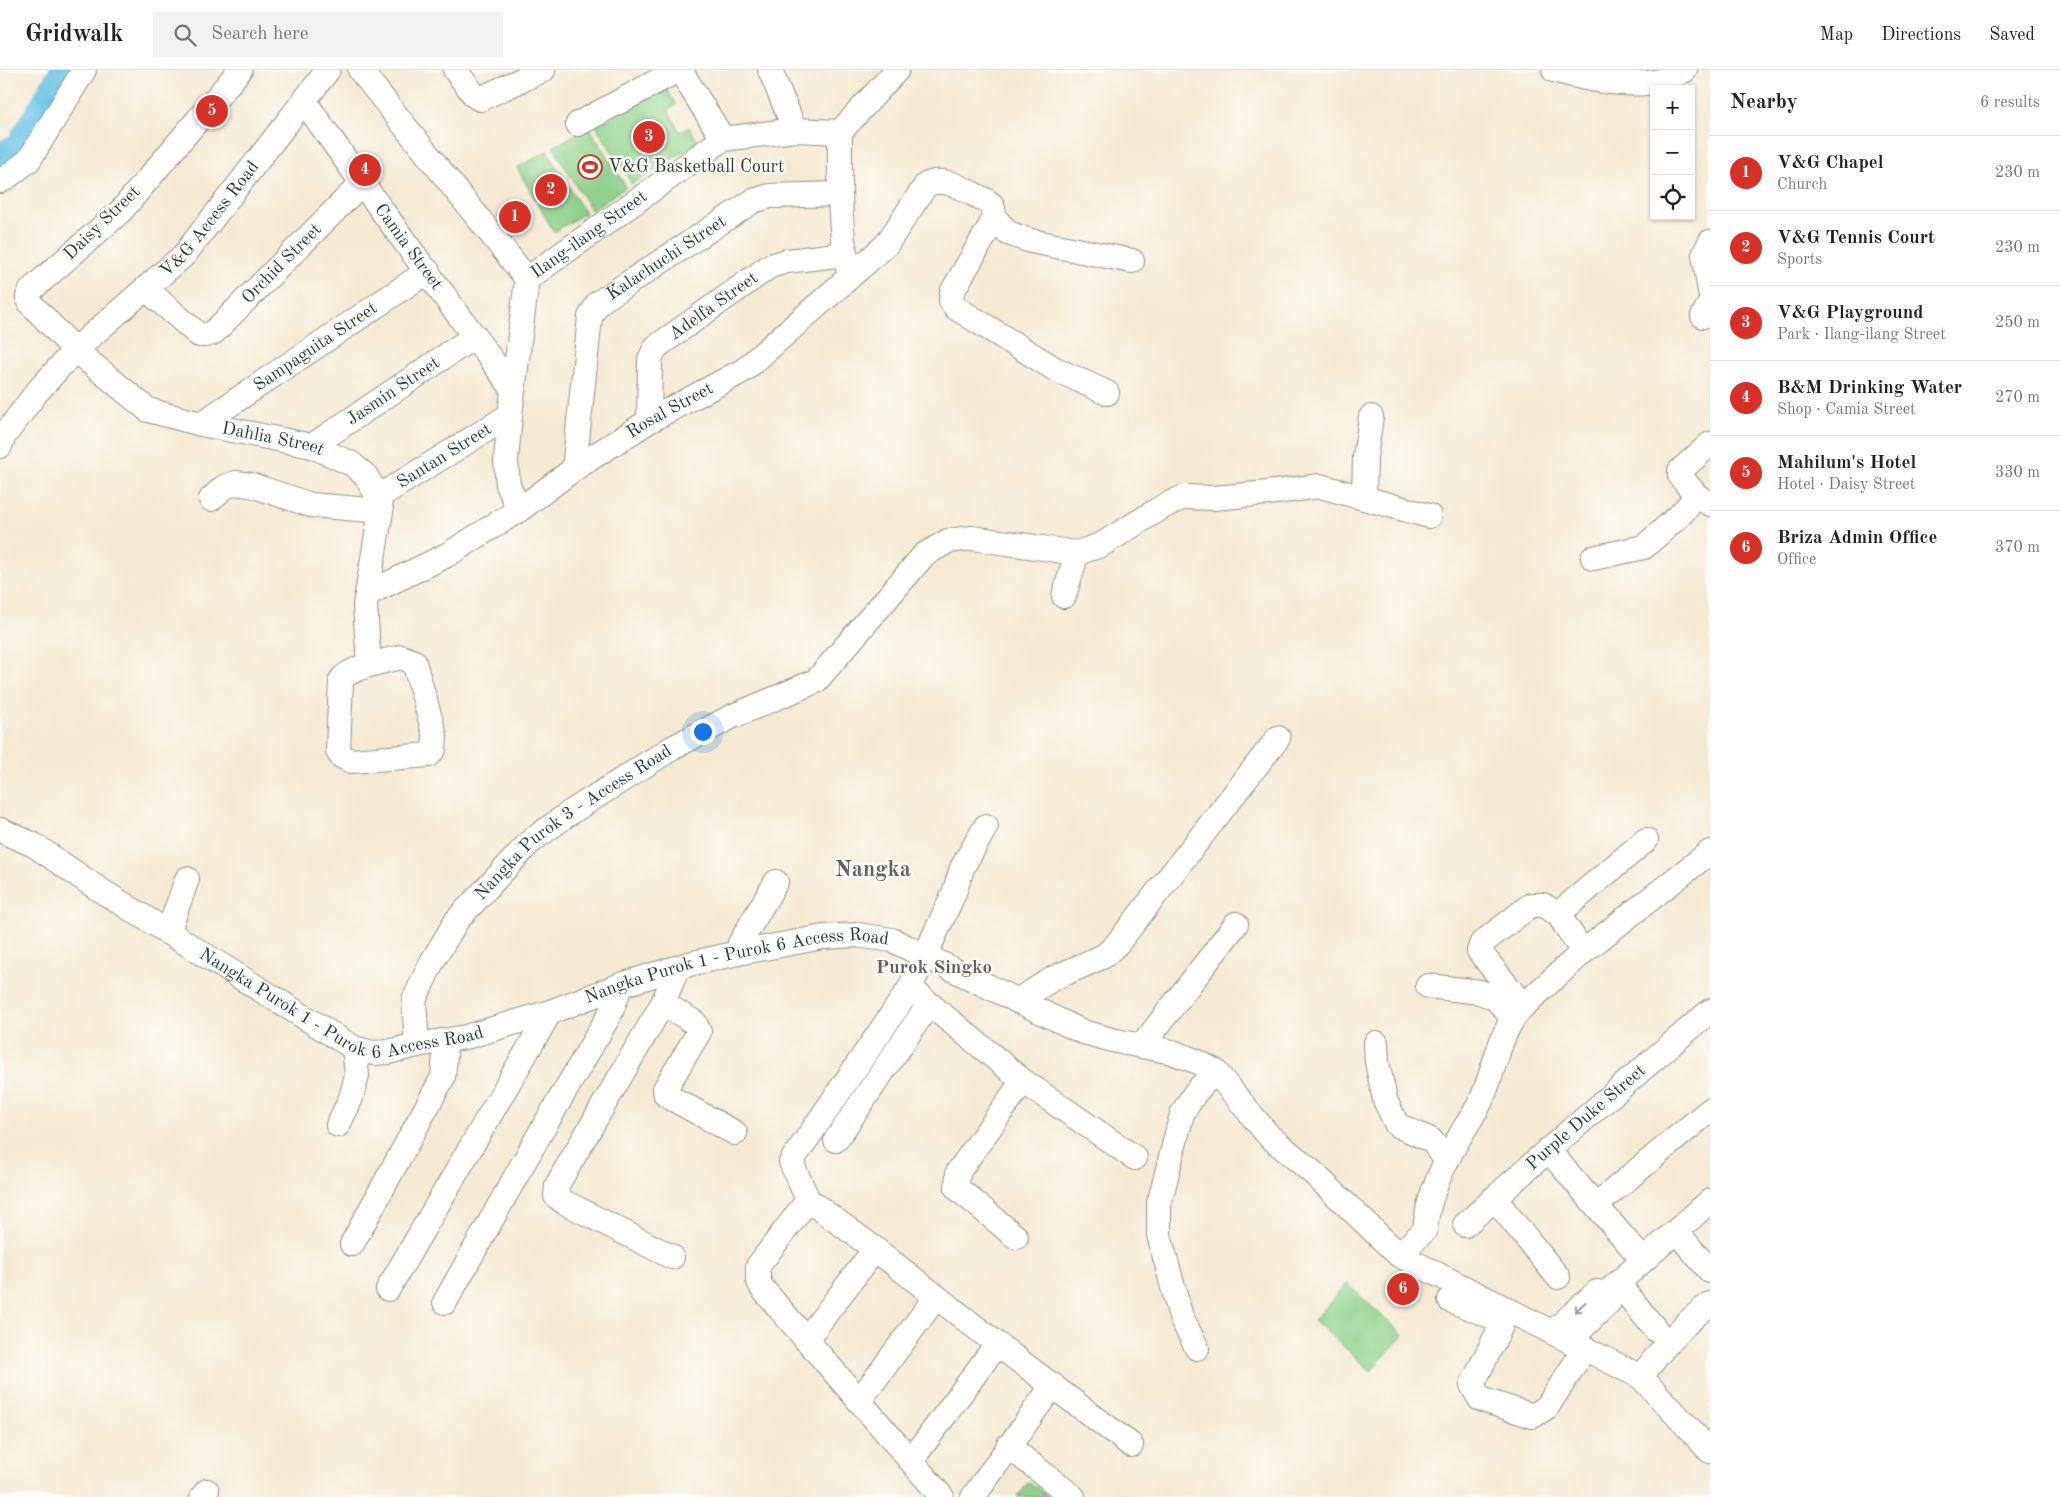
<!DOCTYPE html>
<meta charset="utf-8">
<style>
body{margin:0;font-family:"Old Standard TT",serif;background:#f2f2f2;color:#222}
.controls{position:absolute;right:15px;top:15px;display:grid;overflow:hidden;border-radius:0px;box-shadow:0 1px 4px #0004}
.controls button{width:45px;height:45px;display:grid;place-items:center;padding:0;border:0;border-bottom:1px solid #e0e0e0;background:#fff;color:#222;font:25px sans-serif}
.you{position:absolute;left:702px;top:661px;width:18px;height:18px;margin:-12px;border:4px solid #fff;border-radius:50%;background:#1a73e8;box-shadow:0 0 0 8px #1a73e833}
.badge{display:grid;place-items:center;width:32px;height:32px;border-radius:50%;background:#d93025;color:#fff;font-size:16px;font-weight:700}
.pin{position:absolute;translate:-50% -50%;border:2px solid #fff;box-shadow:0 1px 5px #0006}
.list{margin:0;padding:0;list-style:none}
h2{display:flex;justify-content:space-between;align-items:center;height:65px;margin:0;padding:0 20px;font-size:21px}
h2 small{font-size:16px;font-weight:400;color:#767676}
.list li{display:grid;grid-template-columns:32px 1fr auto;gap:15px;align-items:center;box-sizing:border-box;height:75px;padding:0 20px;border-top:1px solid #e0e0e0}
.list b{display:block;font-size:19px;white-space:nowrap}
.list p{margin:0;font-size:16px;white-space:nowrap;color:#767676}
.list em{font-size:16px;font-style:normal;color:#767676}
.icon{flex:none;width:28px;height:28px;fill:none;stroke:currentColor;stroke-width:2;stroke-linecap:round;stroke-linejoin:round}
.map{position:relative;flex:none;width:1710px;height:1427px;overflow:hidden}
header{display:flex;align-items:center;gap:30px;box-sizing:border-box;height:70px;padding:0 25px;background:#fff;border-bottom:1px solid #e0e0e0}
header strong{font-size:24px}
nav{display:flex;gap:28px;margin-inline-start:auto;font-size:18px}
.search{width:350px;height:45px;background:#f2f2f2;display:flex;align-items:center;gap:12px;box-sizing:border-box;padding:0 18px;border-radius:0px;color:#767676;font-size:19px}
main{display:flex}
aside{flex:1;background:#fff}
.map>svg:first-child{display:block}
</style>
<header>
<strong>Gridwalk</strong>
<div class="search"><svg class="icon" aria-label="search" viewBox="0 0 24 24"><circle cx="10" cy="10" r="6"/><path d="M15 15l6 6"/></svg>Search here</div>
<nav><a>Map</a><a>Directions</a><a>Saved</a></nav>
</header>
<main>
<div class="map">
<svg width="1710" height="1427" viewBox="0 0 1710 1427">
<rect width="100%" height="100%" fill="#fdfcf7"/>
<filter id="ink" filterUnits="userSpaceOnUse"><feTurbulence type="fractalNoise" baseFrequency=".02" numOctaves="2"/><feDisplacementMap in="SourceGraphic" scale="10" xChannelSelector="R" yChannelSelector="G"/><feConvolveMatrix kernelMatrix="1 2 1 2 8 2 1 2 1" color-interpolation-filters="sRGB"/></filter>
<filter id="wash" filterUnits="userSpaceOnUse"><feTurbulence type="fractalNoise" baseFrequency=".0096" numOctaves="4" result="noise"/><feDisplacementMap in="SourceGraphic" scale="20" xChannelSelector="R" yChannelSelector="G"/><feGaussianBlur stdDeviation="1.12" result="paint"/><feColorMatrix in="noise" values="0 0 0 0 0 0 0 0 0 0 0 0 0 0 0 0 0 1.4 0 .05"/><feComposite in="paint" operator="in"/></filter>
<g filter="url(#wash)">
<rect width="100%" height="100%" fill="#f4e9d3"/>
<!-- green -->
<g fill="#8dd18a" stroke="#56875f">
<polygon points="666,18 676,35 668,40 680,62 689,57 698,72 632,114 596,56"/>
<polygon points="589,57 626,117 591,140 553,77"/>
<polygon points="547,81 585,143 554,162 517,98"/>
<polygon points="1347,1214 1403,1265 1371,1301 1314,1250"/>
<polygon points="1029,1412 1049,1427 1017,1427"/>
</g>
<g fill="none" stroke-linecap="round" stroke-linejoin="round">
<!-- river -->
<polyline stroke="#67c4e5" stroke-width="29" points="0,88 20,76 65,0"/>
</g>
</g>
<g filter="url(#ink)">
<g fill="none" stroke-linecap="round" stroke-linejoin="round">
<!-- minor casing -->
<g stroke="#8a9384" stroke-width="26">
<g id="minor">
<path id="s1" d="M240 0 121 141 31 220 28 227 31 234 75 280 148 340 201 354 312 376 352 394 366 406 378 427 381 441 365 535 369 595"/>
<polyline points="360,0 527,209"/>
<polyline points="455,0 475,26 480,29 543,0"/>
<polyline points="680,0 723,69"/>
<polyline points="770,0 795,60"/>
<path d="M1554 0C1584 9 1629 18 1660 11 1668 9 1677 4 1685 0"/>
<path id="s2" d="M305 32C372 129 443 224 513 319"/>
<polyline points="578,54 678,0"/>
<polyline points="0,111 6,108 29,90 84,0"/>
<polyline points="995,148 952,222 951,231 956,238 1055,299 1107,323"/>
<polyline points="1710,172 1704,185 1710,221"/>
<path d="M848 198C838 154 840 107 840 62L897 0"/>
<path id="s3" d="M146 219 199 265H205L213 263 361 114"/>
<polyline points="1703,246 1710,233"/>
<path id="s4" d="M649 351 650 289 656 277 770 196 787 191 845 184"/>
<path id="s5" d="M201 354 428 201"/>
<polyline points="1710,374 1680,401 1680,406 1697,426 1710,434"/>
<path id="s6" d="M0 376 4 366 36 323 75 280 184 185 328 0"/>
<path id="s7" d="M312 376 475 266"/>
<path id="s8" d="M574 399 590 247 598 233 753 131 770 126 840 124"/>
<path id="s9" d="M378 427 510 345"/>
<polyline points="1364,427 1365,387 1371,347"/>
<polyline points="211,429 224,417 236,413 251,415 311,435 381,441"/>
<path id="s10" d="M519 440 508 415 506 391 510 345 527 209 723 69 795 60 840 62"/>
<polyline points="1593,488 1644,477 1680,445 1697,426"/>
<path id="s11" d="M367 524 447 485 519 440 574 399 649 351 744 300 886 175 926 115C945 104 969 123 987 131L992 135 995 148 1008 163 1031 171 1132 191"/>
<polyline points="1064,526 1077,483"/>
<path d="M401 587 414 592 435 666 434 679 429 685 351 691 341 686 338 681 341 610C350 597 386 591 401 587Z"/>
<polyline points="986,756 962,798 954,823 910,918 791,1092 808,1130 875,1179 997,1274 1131,1375"/>
<path id="s12" d="M0 760 34 775 97 818 354 978 373 983 388 982 417 975 466 967 550 942 621 915 689 894 738 883 823 867 857 865 892 870 1083 962 1116 971 1172 982 1198 992 1215 1001 1269 1066 1311 1101 1399 1185 1641 1307 1710 1381"/>
<polyline points="1558,844 1646,770"/>
<polyline points="168,863 187,809"/>
<polyline points="1583,882 1558,844 1543,835 1531,835 1482,873 1479,881 1517,928 1522,937 1583,882 1710,782"/>
<polyline points="738,883 740,873 776,812"/>
<polyline points="1428,916 1480,922 1495,928 1512,947"/>
<polyline points="910,918 1023,1011 1135,1088"/>
<polyline points="1017,931 1054,908 1104,886 1117,874 1278,668"/>
<polyline points="663,933 695,953 699,962 665,1019 666,1025 735,1063"/>
<polyline points="1376,973 1377,992 1385,1030 1397,1055 1431,1070 1446,1089"/>
<path id="s13" d="M417 975 414 930 432 892 457 850 530 772 568 744 672 678 731 647 816 611 924 485 948 471 972 468 1077 483 1101 475 1164 436 1184 427 1214 428 1268 423 1320 416 1429 446"/>
<polyline points="1142,976 1236,854"/>
<polyline points="338,1055 351,1028 357,1005 354,978"/>
<polyline points="836,1070 929,934"/>
<polyline points="1548,1080 1643,1190"/>
<polyline points="1494,1128 1558,1207"/>
<polyline points="808,1130 758,1196 758,1210 762,1218 942,1427"/>
<polyline points="1596,1135 1710,1040"/>
<path id="s14" d="M1465 1155 1548 1080 1710 941"/>
<polyline points="1676,1161 1710,1201"/>
<polyline points="1016,1167 957,1118 958,1102 1023,1011"/>
<polyline points="352,1174 443,1007 445,986 442,971"/>
<path d="M1399 1185 1425 1160C1428 1123 1445 1092 1463 1061 1469 1051 1476 1041 1481 1031 1495 1000 1499 961 1522 937"/>
<polyline points="672,1187 564,1132 556,1126 557,1115 663,933 677,899"/>
<polyline points="1618,1213 1656,1260"/>
<polyline points="388,1219 550,942"/>
<polyline points="1450,1230 1498,1249 1501,1256 1472,1315 1480,1329 1533,1346 1547,1337 1585,1278"/>
<polyline points="445,1232 538,1067 610,944 621,915"/>
<polyline points="1553,1262 1597,1222"/>
<polyline points="806,1270 875,1179"/>
<polyline points="1570,1270 1609,1232 1610,1220 1710,1131"/>
<polyline points="1197,1278 1181,1247 1159,1165 1159,1134 1182,1044 1195,1023 1215,1001"/>
<path d="M1641 1307C1661 1279 1682 1254 1710 1234"/>
<polyline points="859,1331 936,1227"/>
<polyline points="1008,1376 1073,1427"/>
<polyline points="911,1391 997,1274"/>
<polyline points="202,1427 207,1421"/>
<polyline points="973,1427 1053,1315"/>
</g>
</g>
<!-- minor -->
<use href="#minor" stroke="#fff" stroke-width="24"/>
</g>
<!-- one-way arrows -->
<defs><path id="oneway-shaft" d="M-6 0H5M1.5-3L5.5 0L1.5 3" fill="none" stroke-width="1.6" stroke-linecap="round" stroke-linejoin="round" transform="scale(1.25)"/></defs>
<use stroke="#8f9e9a" href="#oneway-shaft" transform="translate(1580 1237) rotate(138)"/>
</g>
<!-- icons -->
<defs>
<g id="stadium-ring" transform="scale(1.25)"><circle r="9.5" fill="#fdfcf7" stroke="#c8321e" stroke-width="1.5"/><path d="M0-5a6.5 5 0 1 0 0 10a6.5 5 0 1 0 0-10ZM-3.5-1.8h7v3.6h-7Z" fill="#c8321e"/></g>
</defs>
<g fill-rule="evenodd">
<use href="#stadium-ring" x="590" y="97"/>
</g>
<g text-anchor="middle" dominant-baseline="central" stroke-width="5" stroke-linejoin="round" paint-order="stroke">
<!-- poi labels -->
<g font-size="18" fill="#1f3d34" stroke="#fdfcf7" text-anchor="start">
<text x="608" y="97">V&amp;G Basketball Court</text>
</g>
<!-- street labels -->
<g font-size="18" fill="#1f3d34" stroke="#fdfcf7">
<text stroke="none"><textPath href="#s6" startOffset="311">V&amp;G Access Road</textPath></text>
<text transform="translate(102 153) rotate(-44)">Daisy Street</text>
<text stroke="none"><textPath href="#s10" startOffset="311">Ilang-ilang Street</textPath></text>
<text stroke="none"><textPath href="#s2" startOffset="178">Camia Street</textPath></text>
<text stroke="none"><textPath href="#s8" startOffset="251">Kalachuchi Street</textPath></text>
<text stroke="none"><textPath href="#s3" startOffset="182">Orchid Street</textPath></text>
<text stroke="none"><textPath href="#s4" startOffset="146">Adelfa Street</textPath></text>
<text stroke="none"><textPath href="#s5" startOffset="138">Sampaguita Street</textPath></text>
<text stroke="none"><textPath href="#s7" startOffset="98">Jasmin Street</textPath></text>
<text stroke="none"><textPath href="#s11" startOffset="355">Rosal Street</textPath></text>
<text stroke="none"><textPath href="#s1" startOffset="606">Dahlia Street</textPath></text>
<text stroke="none"><textPath href="#s9" startOffset="78">Santan Street</textPath></text>
<text stroke="none"><textPath href="#s13" startOffset="289">Nangka Purok 3 - Access Road</textPath></text>
<text stroke="none"><textPath href="#s12" startOffset="812">Nangka Purok 1 - Purok 6 Access Road</textPath></text>
<text stroke="none"><textPath href="#s12" startOffset="392">Nangka Purok 1 - Purok 6 Access Road</textPath></text>
<text stroke="none"><textPath href="#s14" startOffset="162">Purple Duke Street</textPath></text>
</g>
<!-- neighbourhood labels -->
<g font-size="19" font-weight="bold" fill="#635e63" stroke="#fdfcf7">
<text x="934" y="898">Purok Singko</text>
</g>
<!-- district labels -->
<g font-size="22" font-weight="bold" fill="#635e63" stroke="#fdfcf7">
<text x="873" y="800">Nangka</text>
</g>
</g>
</svg>
<div class="controls">
<button>+</button>
<button>−</button>
<button><svg class="icon" aria-label="locate" viewBox="0 0 24 24"><circle cx="12" cy="12" r="6"/><path d="M12 2v4M12 18v4M2 12h4M18 12h4"/></svg></button>
</div>
<div class="you"></div>
<div class="pin badge" style="left:515px;top:147px">1</div>
<div class="pin badge" style="left:551px;top:120px">2</div>
<div class="pin badge" style="left:649px;top:67px">3</div>
<div class="pin badge" style="left:365px;top:100px">4</div>
<div class="pin badge" style="left:212px;top:41px">5</div>
<div class="pin badge" style="left:1403px;top:1219px">6</div>
</div>
<aside>
<h2>Nearby<small>6 results</small></h2>
<ul class="list">
<li><span class="badge">1</span><div><b>V&amp;G Chapel</b><p>Church</p></div><em>230 m</em></li>
<li><span class="badge">2</span><div><b>V&amp;G Tennis Court</b><p>Sports</p></div><em>230 m</em></li>
<li><span class="badge">3</span><div><b>V&amp;G Playground</b><p>Park · Ilang-ilang Street</p></div><em>250 m</em></li>
<li><span class="badge">4</span><div><b>B&amp;M Drinking Water</b><p>Shop · Camia Street</p></div><em>270 m</em></li>
<li><span class="badge">5</span><div><b>Mahilum's Hotel</b><p>Hotel · Daisy Street</p></div><em>330 m</em></li>
<li><span class="badge">6</span><div><b>Briza Admin Office</b><p>Office</p></div><em>370 m</em></li>
</ul>
</aside>
</main>
